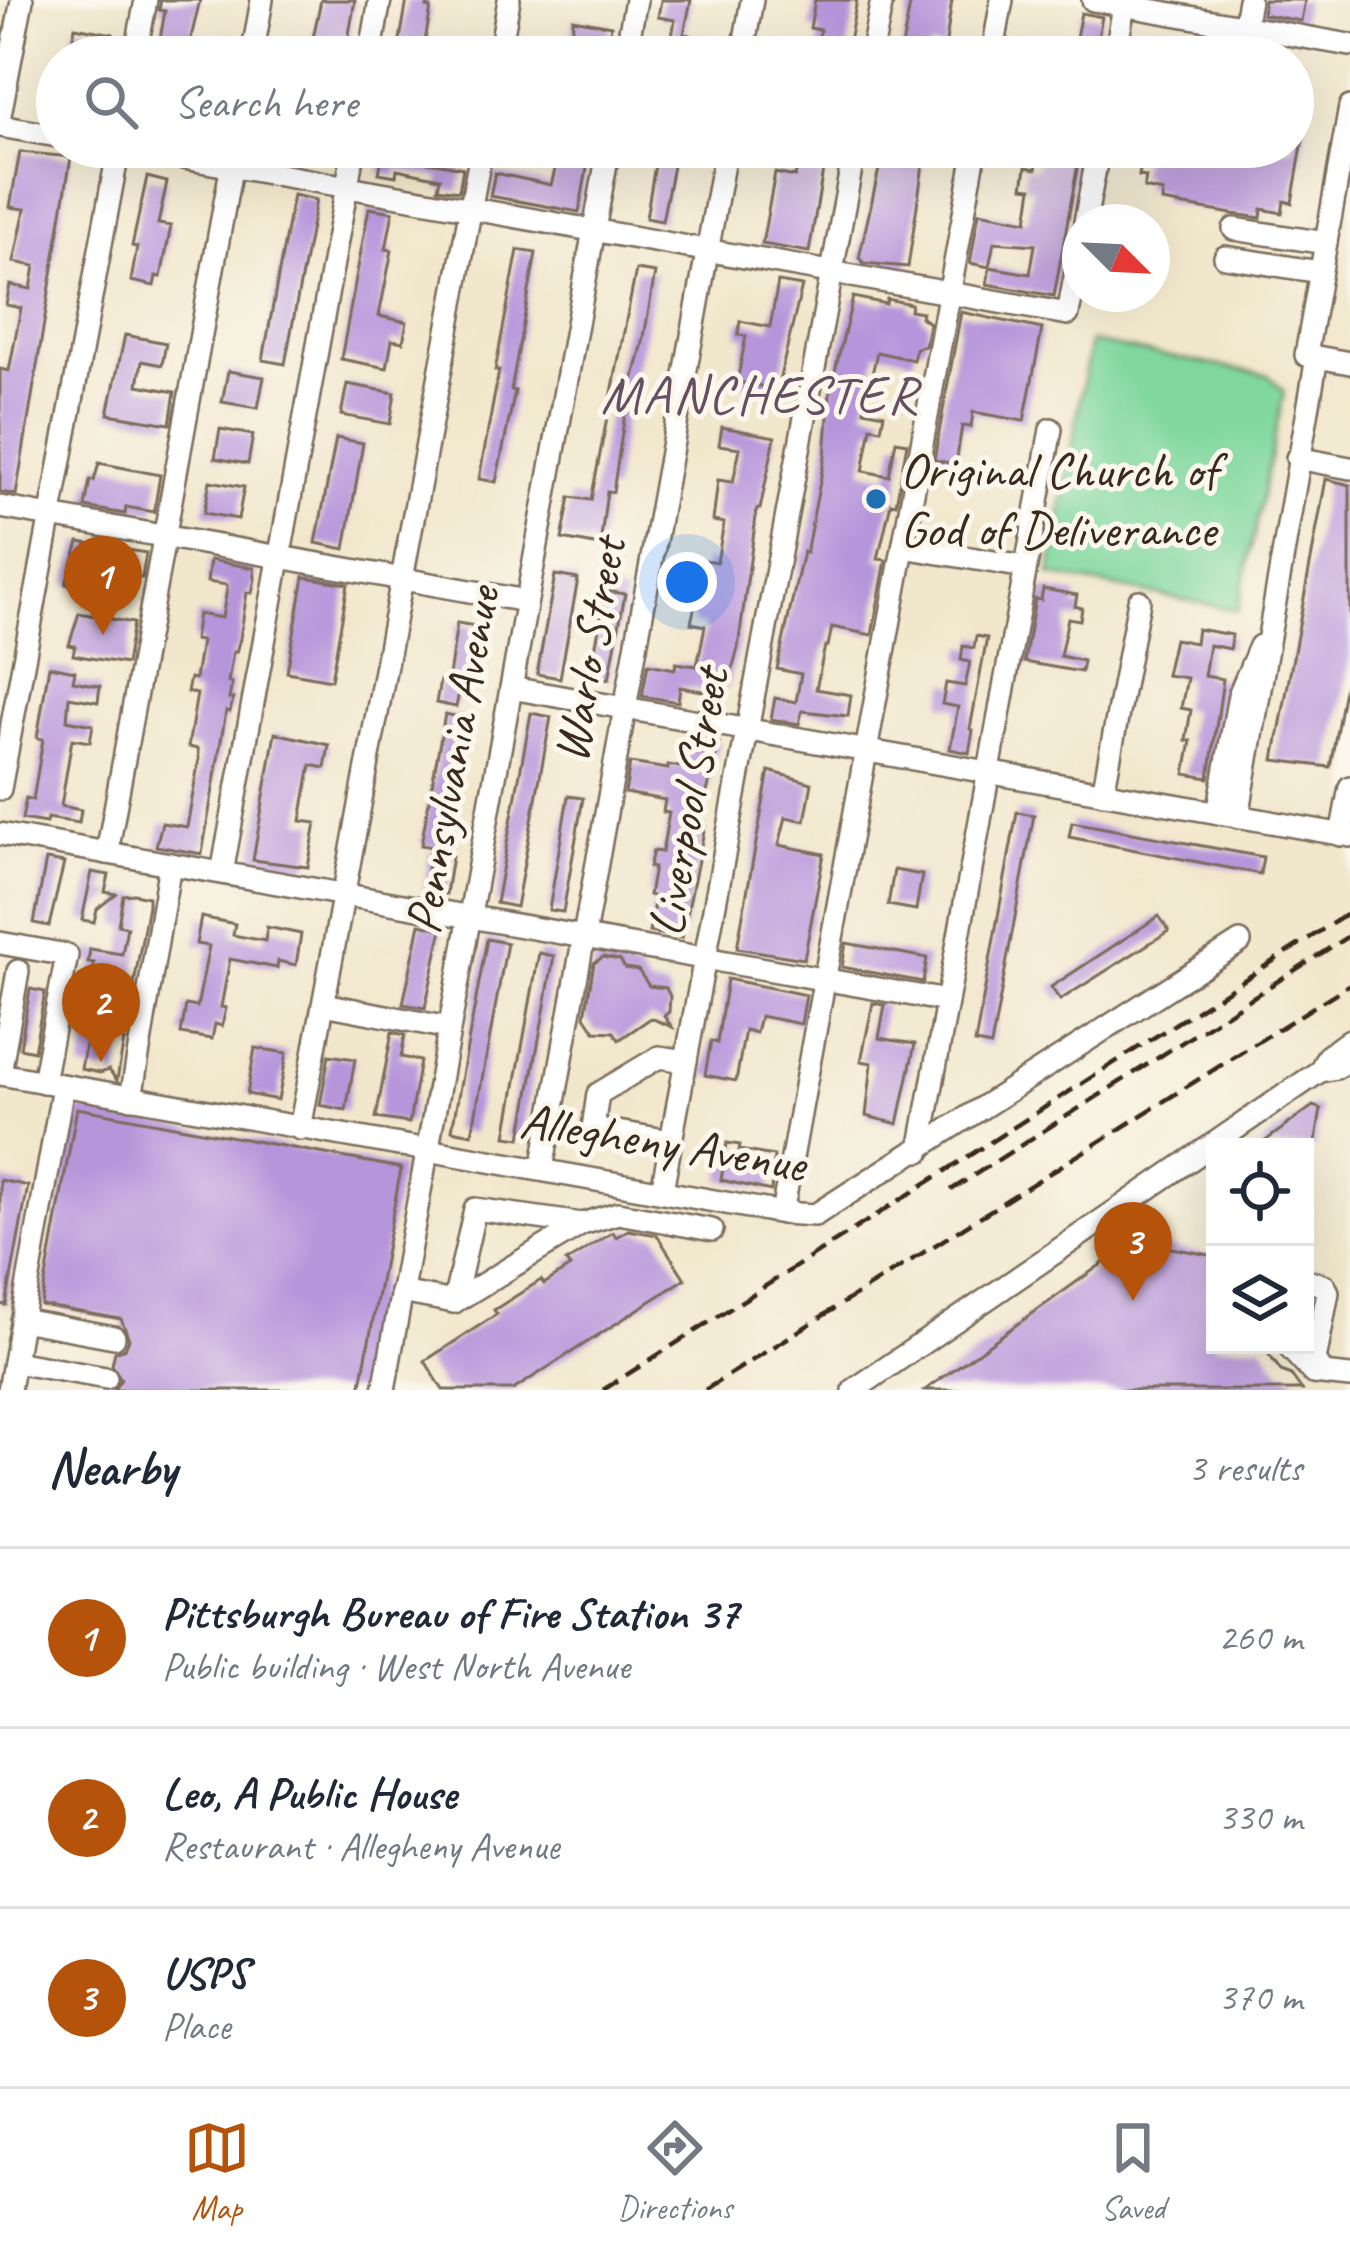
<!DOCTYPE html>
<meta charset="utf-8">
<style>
body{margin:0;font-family:Caveat,sans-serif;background:#f6f6f7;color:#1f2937}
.controls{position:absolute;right:36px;bottom:36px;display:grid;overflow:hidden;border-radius:0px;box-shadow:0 12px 48px #0002}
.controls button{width:108px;height:108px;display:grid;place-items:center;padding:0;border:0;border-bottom:3px solid #e0e1e3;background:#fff;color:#1f2937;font:60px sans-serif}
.compass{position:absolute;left:1062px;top:204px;width:108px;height:108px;border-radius:50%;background:#fff;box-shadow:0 12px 48px #0002;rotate:114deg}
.you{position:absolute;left:687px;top:582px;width:42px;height:42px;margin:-30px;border:9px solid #fff;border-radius:50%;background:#1a73e8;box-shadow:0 0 0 18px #1a73e833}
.badge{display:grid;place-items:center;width:78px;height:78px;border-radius:50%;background:#b45309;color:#fff;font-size:39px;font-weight:700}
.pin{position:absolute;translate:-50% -99px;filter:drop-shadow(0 3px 6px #0008)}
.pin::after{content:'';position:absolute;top:63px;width:42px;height:36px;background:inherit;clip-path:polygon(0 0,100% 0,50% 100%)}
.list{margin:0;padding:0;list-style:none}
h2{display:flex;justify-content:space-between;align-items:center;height:156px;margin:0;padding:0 48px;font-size:51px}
h2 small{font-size:39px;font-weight:400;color:#747a83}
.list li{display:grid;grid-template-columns:78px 1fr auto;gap:36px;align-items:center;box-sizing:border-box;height:180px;padding:0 48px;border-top:3px solid #e0e1e3}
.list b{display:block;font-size:45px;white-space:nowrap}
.list p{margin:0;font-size:39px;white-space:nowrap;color:#747a83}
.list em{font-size:39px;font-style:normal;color:#747a83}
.icon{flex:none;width:66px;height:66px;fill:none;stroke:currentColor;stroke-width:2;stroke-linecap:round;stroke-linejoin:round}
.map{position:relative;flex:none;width:1350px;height:1390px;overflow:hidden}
.search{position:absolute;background:#fff;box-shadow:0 12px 48px #0002;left:36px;right:36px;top:36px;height:132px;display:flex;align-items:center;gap:30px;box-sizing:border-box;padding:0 42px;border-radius:66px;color:#747a83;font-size:45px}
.sheet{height:696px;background:#fff}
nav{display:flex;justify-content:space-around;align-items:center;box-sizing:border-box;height:168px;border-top:3px solid #e0e1e3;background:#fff;font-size:33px;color:#747a83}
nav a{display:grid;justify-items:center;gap:6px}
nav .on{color:#b45309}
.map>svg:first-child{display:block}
</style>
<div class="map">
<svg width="1350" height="1390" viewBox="0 0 1350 1390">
<rect width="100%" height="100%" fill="#fbf7ec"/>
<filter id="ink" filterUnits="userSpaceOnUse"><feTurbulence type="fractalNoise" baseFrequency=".00833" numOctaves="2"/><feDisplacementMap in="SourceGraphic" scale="24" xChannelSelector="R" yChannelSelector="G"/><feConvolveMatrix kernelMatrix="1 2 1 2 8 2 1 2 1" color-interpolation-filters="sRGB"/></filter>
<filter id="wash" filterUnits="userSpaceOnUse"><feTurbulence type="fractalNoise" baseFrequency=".004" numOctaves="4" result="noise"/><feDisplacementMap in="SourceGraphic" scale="48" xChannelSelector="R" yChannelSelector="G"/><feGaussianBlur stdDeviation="2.7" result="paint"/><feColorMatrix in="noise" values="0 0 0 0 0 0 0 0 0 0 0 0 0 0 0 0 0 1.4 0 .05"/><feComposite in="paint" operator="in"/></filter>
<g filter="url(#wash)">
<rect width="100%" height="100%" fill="#f1e7cc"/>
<!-- green -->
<polygon fill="#80d89e" stroke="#5e815e" stroke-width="3" points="1090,342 1268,375 1284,392 1238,610 1050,575"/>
<g id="blocks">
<!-- building -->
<g fill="#b795db">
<polygon points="161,0 200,0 189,46 217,51 217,57 157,57 165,11 159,10"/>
<polygon points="321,0 355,0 345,57 309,57"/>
<polygon points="407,0 428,0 427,7 431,8 422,57 397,57"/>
<polygon points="661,0 691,0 684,34 690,35 686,57 668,57 675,20 658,17"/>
<polygon points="815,0 857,0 846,57 816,57 820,30 810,28"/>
<polygon points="911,0 952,0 945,49 931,46 928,57 900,57"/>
<polygon points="1264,0 1305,0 1301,21 1262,14"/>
<polygon points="1081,13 1102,17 1094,57 1072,57"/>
<polygon points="573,19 611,26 608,41 592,38 588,57 571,57"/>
<polygon points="75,27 113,34 108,57 69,57"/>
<polygon points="1293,80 1306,82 1304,92 1311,94 1292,203 1284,201 1282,213 1262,209 1261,218 1232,214 1162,202 1163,192 1144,188 1146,177 1139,176 1144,147 1293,147"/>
<polygon points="561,147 591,147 579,212 490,196 495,173 551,185"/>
<polygon points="658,147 672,147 670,160 674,161 662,221 646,218"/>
<polygon points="801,147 827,147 809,252 762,244 775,173 795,177"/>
<polygon points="884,147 925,151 908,267 864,263 859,258"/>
<polygon points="1040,147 1081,147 1054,296 987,284 990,267 1030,274 1035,245 994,242 989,267 970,263 979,212 1027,221 1032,188 1023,187 1026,167 1036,169"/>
<polygon points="20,152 71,157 16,495 0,492 0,369 9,371 21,308 6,305 10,285 31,289 35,266 14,262 25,209 10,207"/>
<polygon points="383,154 463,168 459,191 438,188 440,178 397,169 396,176 379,173"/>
<polygon points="147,177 167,182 158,224 171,226 161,277 156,276 154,286 131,281 137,247 132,246"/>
<polygon points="293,195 316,200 285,364 263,360"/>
<polygon points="369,208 393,212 386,249 392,250 379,316 407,322 403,342 392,340 387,368 341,359"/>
<polygon points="518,250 536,253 511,390 515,391 496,482 479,479 499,371 495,371"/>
<polygon points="636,270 655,273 643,343 626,407 613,492 607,491 600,546 562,539 570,497 591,500"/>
<polygon points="778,282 802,286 780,377 786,378 783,390 737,382 746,336 738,335 740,321 770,327"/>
<polygon points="853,297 886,304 887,299 911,304 910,310 922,312 921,317 929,323 925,346 916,348 913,360 877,352 864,410 884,414 881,429 871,427 863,471 889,476 896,441 907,443 896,504 891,503 878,559 886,560 872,635 832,627 828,646 825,646 816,689 851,695 848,716 802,711 799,724 771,719 775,698 796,702 801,674 777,669 803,552 806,553 825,456 830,392"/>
<polygon points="961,312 1042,329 1024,421 973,412 971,427 962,426 956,464 934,460"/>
<polygon points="125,335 166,343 162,365 142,361 138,385 175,392 170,424 108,414"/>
<polygon points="228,371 264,377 258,408 222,402"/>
<polygon points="347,384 395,393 390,424 341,415"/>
<polygon points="722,427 775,437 760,509 757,509 738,648 727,689 709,686 708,692 680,687 678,702 642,696 648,664 675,669 676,663 697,666 705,626 691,623 705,560 717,562 724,523 713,521 718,480 733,482 740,448 719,445"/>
<polygon points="220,429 253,435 248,464 215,458"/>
<polygon points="336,438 363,443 345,549 316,543"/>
<polygon points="99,463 160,475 154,512 126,507 125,514 85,507 90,480 94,481"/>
<polygon points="1326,479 1350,485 1350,656 1330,767 1274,760"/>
<polygon points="210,481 244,487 238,519 204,513"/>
<polygon points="79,542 146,553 142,578 125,575 122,587 108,585 107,592 66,584"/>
<polygon points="210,560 254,568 255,579 252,593 247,592 240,639 236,652 233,652 228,682 232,683 229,699 233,699 230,712 226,711 202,854 156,846 162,823 187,827 199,759 198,749 188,747 197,694 187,692 190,678 195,679 201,641 194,640 198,614 222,618 227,589 227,585 207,582"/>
<polygon points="555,575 578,579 560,678 537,674"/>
<polygon points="304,577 348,584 331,680 287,672"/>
<polygon points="1043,589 1077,595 1075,606 1082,608 1080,620 1068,618 1060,656 1083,661 1081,672 1024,662 1035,599 1041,600"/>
<polygon points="606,591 625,594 609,679 590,676"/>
<polygon points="79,613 133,623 126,664 73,655 75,646 69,645"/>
<polygon points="457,623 475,626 472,640 482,642 467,694 459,693 456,707 436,703 440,681 448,683"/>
<polygon points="1197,629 1232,635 1230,649 1209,645 1204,676 1223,679 1209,778 1185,774 1191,741 1186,740 1191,710 1181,708 1187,678 1166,675 1174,639 1195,643"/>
<polygon points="976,636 987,638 970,729 973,730 969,753 950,749 958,707 942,704 946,683 965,686 970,662 961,660 963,646 974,648"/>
<polygon points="49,666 75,671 73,681 100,686 98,702 69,697 67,720 93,725 90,742 72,739 61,806 81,810 79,823 47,818 46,823 22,819 26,798 33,800 43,739 37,738"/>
<polygon points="531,713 551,717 516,907 496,903"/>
<polygon points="445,714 464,718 438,848 421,845"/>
<polygon points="275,733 329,745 325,768 311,765 305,797 301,821 316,823 308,867 253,860"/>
<polygon points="686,737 719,743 699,825 705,826 682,938 649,932 655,897 649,895 654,868 649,867 653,851 662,852 669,813 663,812 665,800 625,793 630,763 668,769 668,765 681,767"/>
<polygon points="769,771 812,783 805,821 786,817 779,845 824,854 804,959 737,948"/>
<polygon points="568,796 583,798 563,912 549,910"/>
<polygon points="1017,812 1034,815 991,1046 975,1043"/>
<polygon points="1072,822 1263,857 1260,874 1069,837"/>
<polygon points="430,852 452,856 446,894 424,890"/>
<polygon points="46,860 64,863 49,926 34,923"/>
<polygon points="894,870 922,875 916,910 888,905"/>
<polygon points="92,872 109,875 105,892 116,894 97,909 94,922 82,920"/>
<polygon points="134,894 148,897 148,905 117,1080 109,1070 100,1073 81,1069 88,1030 79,1028 81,1012 86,1013 94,963 88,962 90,949 122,954 127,927 118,925 123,895"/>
<polygon points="1159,916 1169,931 1060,1000 1051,987"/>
<polygon points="201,917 235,924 233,935 265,941 267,927 301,934 296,965 278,961 277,968 230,959 221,1007 226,1008 222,1026 215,1024 212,1039 181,1034 186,1005 197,1007 209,946 196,944"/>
<polygon points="420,924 442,929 425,1008 403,1004"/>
<polygon points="487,939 507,943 472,1134 452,1130"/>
<polygon points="846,943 927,958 923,982 842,967"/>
<polygon points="539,953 554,956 521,1138 506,1136"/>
<polygon points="603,957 620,960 625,968 638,970 649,986 666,988 670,996 669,1012 664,1016 672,1027 651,1018 619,1040 614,1032 595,1031 585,1016 594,963"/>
<polygon points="727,979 806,995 801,1024 760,1016 756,1033 745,1030 736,1081 705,1075 711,1041 717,1043"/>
<polygon points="30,989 45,992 34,1051 20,1048"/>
<polygon points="873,1003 885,1005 879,1038 915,1044 898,1124 866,1116 872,1063 861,1061"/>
<polygon points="392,1032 405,1035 401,1057 420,1061 409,1123 376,1118"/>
<polygon points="255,1048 287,1053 278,1100 247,1094"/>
<polygon points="329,1055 355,1059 346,1110 320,1105"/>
<polygon points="1313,1106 1321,1109 1315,1147 1257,1147"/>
<polygon points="77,1108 401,1168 360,1390 114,1390 121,1379 112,1365 115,1352 125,1348 129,1339 121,1319 41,1305"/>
<polygon points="727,1143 740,1145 739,1150 774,1156 771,1191 721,1180"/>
<polygon points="0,1180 28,1186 6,1305 0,1304"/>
<polygon points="628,1230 657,1235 685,1279 513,1390 443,1390 425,1361 497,1314 494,1310 541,1280 544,1284 570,1267 566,1262 613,1232 616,1237"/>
<polygon points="1134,1241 1215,1256 1215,1345 1262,1345 1281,1371 1291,1375 1302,1390 925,1390"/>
</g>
</g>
</g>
<g filter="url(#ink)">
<use href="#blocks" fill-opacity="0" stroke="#7b6c5b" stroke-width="3"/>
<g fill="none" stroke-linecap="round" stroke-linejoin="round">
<!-- minor casing -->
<g stroke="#7b6c5b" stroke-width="26">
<g id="minor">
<polyline points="1093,0 1350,45"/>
<polyline points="1244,27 1249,0"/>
<polyline points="135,57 146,0"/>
<polyline points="252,57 262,0"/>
<polyline points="370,57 380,0"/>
<polyline points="499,57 509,0"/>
<polyline points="625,57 636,0"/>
<polyline points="742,57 752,0"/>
<polyline points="871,57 882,0"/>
<polyline points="992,57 1002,0"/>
<polyline points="1115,57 1125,0"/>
<polyline points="1350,107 1306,355 1350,363"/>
<polyline points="0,115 22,0"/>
<polyline points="0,126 57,136"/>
<polyline points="121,147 1068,314 1080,250"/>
<polyline points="1085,222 1099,147"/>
<polyline points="1234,229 1326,243"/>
<polyline points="1225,257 1320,272"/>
<polyline points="1297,458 1350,468"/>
<polyline points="0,507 526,601"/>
<polyline points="903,547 1025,567"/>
<polyline points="511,688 1350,836"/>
<polyline points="0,789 119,147"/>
<polyline points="1103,793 1139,601"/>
<polyline points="1218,813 1239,695 1260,646"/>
<polyline points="1238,817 1317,357"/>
<polyline points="0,834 947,1001"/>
<polyline points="1341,835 1350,787"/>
<polyline points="107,853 235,147"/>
<polyline points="222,873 354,147"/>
<polyline points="0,943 67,955 43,1082"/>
<polyline points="324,1004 449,1028"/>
<polyline points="1350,1040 1327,1057 1320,1071 1336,1068 1350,1058"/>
<polyline points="0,1073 18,971"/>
<polyline points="0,1074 782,1213 815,1215 1240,942"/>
<polyline points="131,1098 170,864"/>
<polyline points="300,1129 482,147"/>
<polyline points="671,1141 593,1128 598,1094 659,1057 686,1061"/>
<polyline points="920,1151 1051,429"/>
<polyline points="542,1169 726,147"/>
<polyline points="662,1190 855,147"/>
<polyline points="782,1213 976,147"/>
<polyline points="1305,1280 1324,1285 1328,1292 1315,1361 1323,1372"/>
<polyline points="401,1292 454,1302 582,1224 618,1213 712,1230"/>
<polyline points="454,1302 475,1209 582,1224"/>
<polyline points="21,1320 114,1337"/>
<polyline points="1287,1345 1313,1373 1350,1377"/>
<polyline points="14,1362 106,1378"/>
<polyline points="9,1390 63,1086"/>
<polyline points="384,1390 609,147"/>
<polyline points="854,1390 1320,1071"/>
</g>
</g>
<!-- minor -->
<use href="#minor" stroke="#fff" stroke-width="21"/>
<!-- rail -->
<g stroke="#3b2a1e" stroke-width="4.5" stroke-dasharray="18 9" stroke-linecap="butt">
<polyline points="951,1190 1350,935"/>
<polyline points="603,1390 1350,912"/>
<polyline points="705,1390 1350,984"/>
</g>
</g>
</g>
<!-- markers -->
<circle fill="#1f6fb2" stroke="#fbf7ec" stroke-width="4.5" cx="876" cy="499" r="12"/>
<g text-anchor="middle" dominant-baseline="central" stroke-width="10" stroke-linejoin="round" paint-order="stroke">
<!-- poi labels -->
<g font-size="51" fill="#3b2a1e" stroke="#fbf7ec" text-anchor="start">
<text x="900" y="470">Original Church of<tspan x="900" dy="59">God of Deliverance</tspan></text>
</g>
<!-- street labels -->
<g font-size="51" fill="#3b2a1e" stroke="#fbf7ec">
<text transform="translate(589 650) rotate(-80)">Warlo Street</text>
<text transform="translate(452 760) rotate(-80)">Pennsylvania Avenue</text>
<text transform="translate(688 802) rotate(-80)">Liverpool Street</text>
<text transform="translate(663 1142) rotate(9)">Allegheny Avenue</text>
</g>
<!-- neighbourhood labels -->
<g font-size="54" letter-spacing="3" fill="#664f60" stroke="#fbf7ec">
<text x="760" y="394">MANCHESTER</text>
</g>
</g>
</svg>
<div class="controls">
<button><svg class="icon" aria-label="locate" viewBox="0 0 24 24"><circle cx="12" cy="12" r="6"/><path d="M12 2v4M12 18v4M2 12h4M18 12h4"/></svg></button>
<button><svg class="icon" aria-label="layers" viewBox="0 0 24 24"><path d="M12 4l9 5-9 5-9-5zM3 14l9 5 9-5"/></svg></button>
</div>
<svg class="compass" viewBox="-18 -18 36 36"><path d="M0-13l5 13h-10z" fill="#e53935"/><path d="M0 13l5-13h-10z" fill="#747a83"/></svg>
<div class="you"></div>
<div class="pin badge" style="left:103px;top:635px">1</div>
<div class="pin badge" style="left:101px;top:1062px">2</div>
<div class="pin badge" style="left:1133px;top:1301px">3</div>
<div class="search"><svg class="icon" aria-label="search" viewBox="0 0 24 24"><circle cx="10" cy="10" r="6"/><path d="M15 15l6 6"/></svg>Search here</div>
</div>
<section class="sheet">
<h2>Nearby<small>3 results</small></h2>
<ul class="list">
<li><span class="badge">1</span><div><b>Pittsburgh Bureau of Fire Station 37</b><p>Public building · West North Avenue</p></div><em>260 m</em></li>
<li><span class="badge">2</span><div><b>Leo, A Public House</b><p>Restaurant · Allegheny Avenue</p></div><em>330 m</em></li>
<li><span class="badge">3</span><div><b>USPS</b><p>Place</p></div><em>370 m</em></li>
</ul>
</section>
<nav>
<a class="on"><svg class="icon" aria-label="map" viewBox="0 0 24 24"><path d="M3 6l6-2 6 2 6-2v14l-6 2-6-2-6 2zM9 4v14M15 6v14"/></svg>Map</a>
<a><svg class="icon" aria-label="directions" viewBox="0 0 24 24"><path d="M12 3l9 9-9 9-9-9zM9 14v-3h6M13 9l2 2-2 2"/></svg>Directions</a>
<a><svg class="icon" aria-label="saved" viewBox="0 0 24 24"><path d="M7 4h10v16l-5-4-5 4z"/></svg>Saved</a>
</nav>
